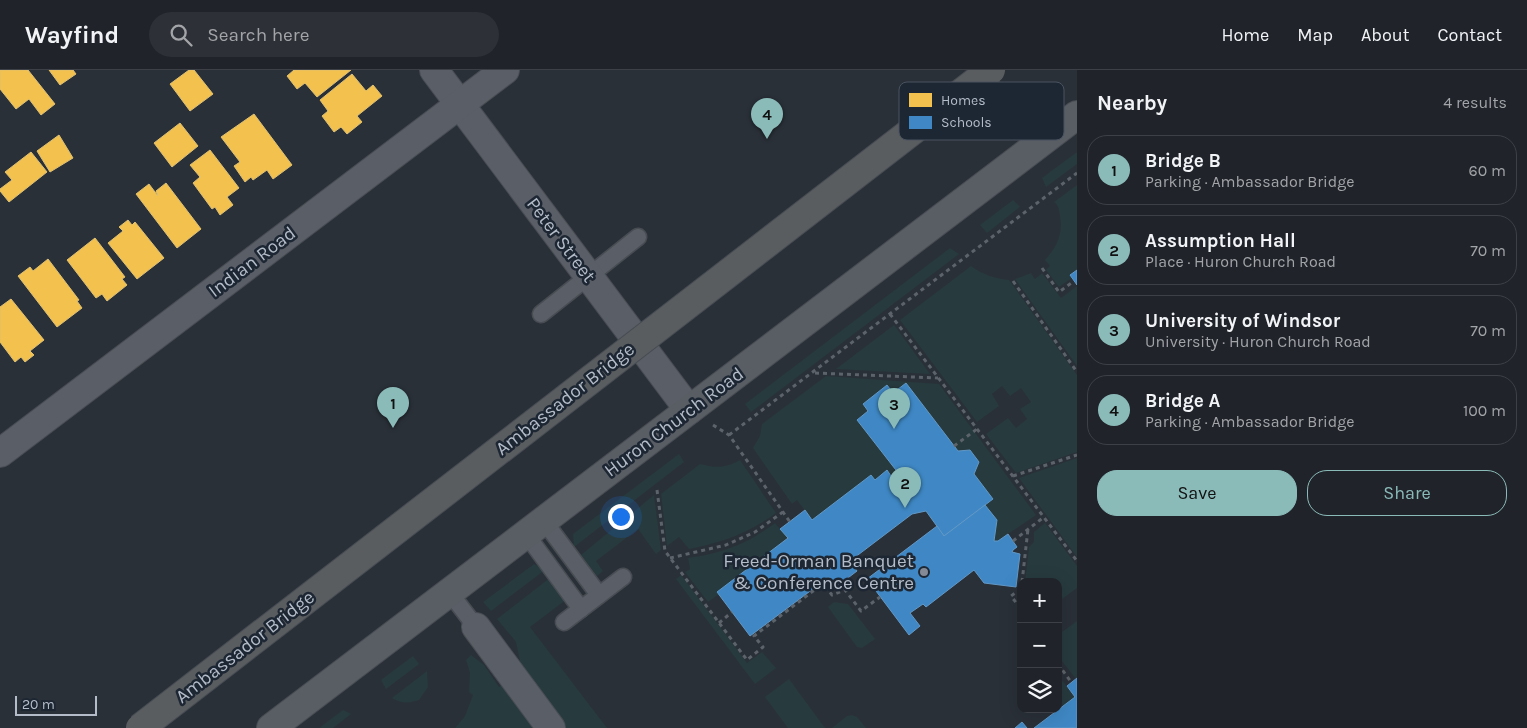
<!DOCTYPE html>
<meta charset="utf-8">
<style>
body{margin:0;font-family:Karla,sans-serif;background:#2d3036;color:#f1f3f6}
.controls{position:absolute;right:15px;bottom:15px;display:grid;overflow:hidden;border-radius:10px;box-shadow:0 5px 20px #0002}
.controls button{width:45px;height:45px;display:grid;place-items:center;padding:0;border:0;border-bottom:1px solid #3d4147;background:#20242a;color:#f1f3f6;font:25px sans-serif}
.scale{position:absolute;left:15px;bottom:12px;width:82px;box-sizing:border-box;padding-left:5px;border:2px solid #b4bcc9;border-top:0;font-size:14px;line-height:18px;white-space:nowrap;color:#b4bcc9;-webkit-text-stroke:4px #1d2633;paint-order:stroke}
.you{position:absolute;left:620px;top:446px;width:18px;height:18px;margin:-12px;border:4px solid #fff;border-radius:50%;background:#1a73e8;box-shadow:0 0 0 8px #1a73e833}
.badge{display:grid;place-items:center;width:32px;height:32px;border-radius:50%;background:#8bbbb9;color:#111;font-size:16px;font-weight:700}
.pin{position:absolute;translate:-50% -41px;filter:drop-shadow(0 1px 2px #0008)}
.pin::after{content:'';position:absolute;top:26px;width:18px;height:15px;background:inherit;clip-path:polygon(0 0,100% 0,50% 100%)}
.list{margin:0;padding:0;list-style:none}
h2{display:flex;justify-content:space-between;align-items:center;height:65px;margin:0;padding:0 20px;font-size:21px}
h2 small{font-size:16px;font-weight:400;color:#a2a4a8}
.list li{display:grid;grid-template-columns:32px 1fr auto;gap:15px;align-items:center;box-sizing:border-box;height:70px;margin:0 10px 10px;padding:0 10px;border:1px solid #3d4147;border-radius:20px}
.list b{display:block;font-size:19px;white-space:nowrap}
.list p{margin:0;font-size:16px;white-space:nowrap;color:#a2a4a8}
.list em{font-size:16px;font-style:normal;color:#a2a4a8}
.actions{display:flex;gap:10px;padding:15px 20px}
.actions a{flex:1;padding:11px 0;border:1px solid #8bbbb9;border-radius:20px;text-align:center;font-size:18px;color:#8bbbb9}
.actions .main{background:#8bbbb9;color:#111}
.icon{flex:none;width:28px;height:28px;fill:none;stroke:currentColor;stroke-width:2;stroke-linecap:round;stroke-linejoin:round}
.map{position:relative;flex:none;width:1077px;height:658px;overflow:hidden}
header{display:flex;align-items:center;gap:30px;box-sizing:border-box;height:70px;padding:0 25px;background:#20242a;border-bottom:1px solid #3d4147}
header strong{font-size:24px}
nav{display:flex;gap:28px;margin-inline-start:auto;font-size:18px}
.search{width:350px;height:45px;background:#2d3036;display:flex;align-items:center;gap:12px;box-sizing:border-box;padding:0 18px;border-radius:28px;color:#a2a4a8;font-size:19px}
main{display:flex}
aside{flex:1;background:#20242a}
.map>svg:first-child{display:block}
</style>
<header>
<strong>Wayfind</strong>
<div class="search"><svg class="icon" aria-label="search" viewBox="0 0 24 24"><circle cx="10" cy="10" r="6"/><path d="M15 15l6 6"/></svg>Search here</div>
<nav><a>Home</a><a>Map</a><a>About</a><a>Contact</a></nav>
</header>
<main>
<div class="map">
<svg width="1077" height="658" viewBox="0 0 1077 658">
<rect width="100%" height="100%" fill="#2a3038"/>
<!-- green -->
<g fill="#273a3e">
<polygon points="1077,82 1077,94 1046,117 1042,108"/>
<path d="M1077 115V200L1070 205 1072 208 1059 217 1046 200 1050 196 1045 190C1057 177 1063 164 1060 146 1059 140 1059 136 1054 132Z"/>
<polygon points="1013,130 1020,137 987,163 980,155"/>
<polygon points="950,178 959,184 751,342 745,334"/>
<path d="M971 196C983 205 994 208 1009 210L1077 305V382L1016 403 986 364 1008 348 1016 358 1027 349 1020 339 1031 332 1021 318 1010 326 1002 316 992 324 999 336 977 352 900 250Z"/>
<polygon points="1031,203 1035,209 1042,203 1061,228 1077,216 1077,296 1015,209"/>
<polygon points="894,255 930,304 836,299"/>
<polygon points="826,306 939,314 1036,445 998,471 994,471 997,450 985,435 993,429 974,404 979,392 970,380 958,381 906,313 893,323 887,316 863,334 868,341 857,350 899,404 893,409 887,401 875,410 871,405 812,450 797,430 792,434 753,378 760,366 762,354"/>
<polygon points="679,384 684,392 574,477 573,464"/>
<polygon points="1077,388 1077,487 1019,408"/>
<path d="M740 390 776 443C749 463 721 473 689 479L679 467 667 476 661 424 700 394C715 398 726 398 740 390Z"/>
<polygon points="654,425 661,480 656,484 638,459 596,491 603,501 597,506 581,485"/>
<path d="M775 453 788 468 717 522 718 525 708 532 685 502 690 499 688 488C724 483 747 474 775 453Z"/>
<polygon points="1045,453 1077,496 1077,518 1058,532 1058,512 1025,512 1029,477 1034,472 1034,462"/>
<polygon points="534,494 545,500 491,541 483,532"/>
<polygon points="681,505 747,593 762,582 776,598 755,614 676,509"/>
<polygon points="551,507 567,529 530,557 607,658 566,658 522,601 516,572 497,549"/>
<polygon points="834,532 848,534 875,569 862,578 857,577 828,537"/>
<polygon points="1077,551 1077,608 1076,609 1058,586 1058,565"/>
<polygon points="471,585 484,595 499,617 505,613 539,658 455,658 465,646 473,625 469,622 470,603 466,590"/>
<polygon points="413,586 419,594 386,619 381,610"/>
<path d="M427 601 428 617 419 630C409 633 402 634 392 628Z"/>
<polygon points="1058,605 1075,627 1063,636 1058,630"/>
<polygon points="789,609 825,658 788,658 765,627"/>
<polygon points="343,640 351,644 333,658 319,658"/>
<polygon points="852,645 857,647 866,658 832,658 847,646"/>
</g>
<!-- homes -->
<g fill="#f2c14e" stroke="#dfc073">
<polygon points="0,0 28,0 55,34 41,45 29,29 16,39 0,19"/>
<polygon points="49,0 73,0 76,4 60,15"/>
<polygon points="189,0 194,0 213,24 190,41 170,14"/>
<polygon points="294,0 351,0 317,27 305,13 297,19 287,6"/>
<polygon points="352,4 366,21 373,15 382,26 357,46 362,52 347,64 341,57 334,62 322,46 328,41 320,30"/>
<polygon points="254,44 292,95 273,109 267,100 253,110 251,107 245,112 234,96 240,92 221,67"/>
<polygon points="180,53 198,76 172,97 154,73"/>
<polygon points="59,65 73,88 50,102 37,81"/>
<polygon points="210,80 239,118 227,127 233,135 220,145 215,137 212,139 193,113 200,107 190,95"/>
<polygon points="31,82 47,102 9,132 0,121 0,119 12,110 5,102"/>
<polygon points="166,113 201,159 177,178 136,124 149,114 158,126 156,121"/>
<polygon points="128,150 132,155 135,152 164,188 137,209 108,173 123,161 119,157"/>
<polygon points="95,168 125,207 122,209 127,215 107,231 102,224 96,228 67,190"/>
<polygon points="48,189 79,230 77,231 82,238 57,257 18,206 30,197 33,201"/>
<polygon points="11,229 44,270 30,281 34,285 25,292 21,287 15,292 0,272 0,237"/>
</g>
<!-- schools -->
<g fill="#3f88c5" stroke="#6298c6">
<polygon points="1077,200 1077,215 1070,205"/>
<polygon points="906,313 958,381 970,380 979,392 974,404 993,429 944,466 926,441 912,444 850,491 857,501 836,517 829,507 750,566 717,522 788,468 780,459 805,440 812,450 871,405 875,410 887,400 893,409 899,404 857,350 868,341 863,334 887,315 893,323"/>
<polygon points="985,435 997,450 994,471 998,471 1008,464 1017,477 1013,480 1012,482 1020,484 1016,517 984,513 974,500 926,537 923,534 910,543 920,556 909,565 867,509 937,456 944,466"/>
<polygon points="1077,608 1077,658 1034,658 1075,627 1067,616"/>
<polygon points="1022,652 1027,658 1015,658"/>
</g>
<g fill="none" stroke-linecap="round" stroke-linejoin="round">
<!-- lane casing -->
<g stroke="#484c53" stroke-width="19">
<g id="lane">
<polyline points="541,244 638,167"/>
<polyline points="544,451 599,525"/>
<polyline points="526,464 581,539"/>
<polyline points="450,523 476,557"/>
<polyline points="564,552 623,507"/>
</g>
</g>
<!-- street casing -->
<g stroke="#484c53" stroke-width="30">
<g id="street">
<polyline points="434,0 689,340"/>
<polyline points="0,383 505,0"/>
<polyline points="476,557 551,658"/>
</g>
</g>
<!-- secondary casing -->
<g stroke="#484c53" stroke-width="30">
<polyline id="secondary" points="271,658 1077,45"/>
</g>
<!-- path -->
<g stroke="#5d636a" stroke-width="3" stroke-dasharray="4 4" stroke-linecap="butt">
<polyline points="1042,198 1059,222 1074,211"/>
<polyline points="1013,211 1077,302"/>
<polyline points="890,244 1077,491"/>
<polyline points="815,303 938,308"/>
<polyline points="713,355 729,365 790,452"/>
<polyline points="729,365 1077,103"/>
<polyline points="954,376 977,359"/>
<polyline points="1013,406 1077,385"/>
<polyline points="657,420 665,481 747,590 763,577 754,566 813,521 825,516 832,525 845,520 861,541 880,527"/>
<polyline points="1013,471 1044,447"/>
<polyline points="670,488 726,475 755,462 783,442"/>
<polyline points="1022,512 1028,459"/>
<polyline points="825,516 832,511"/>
<polyline points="1021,519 1011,526 1021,539"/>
<polyline points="719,553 732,542"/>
<polyline points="1058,594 1071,612"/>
</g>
<!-- lane -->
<use href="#lane" stroke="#5a5e66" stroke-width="16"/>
<!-- street -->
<use href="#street" stroke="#5a5e66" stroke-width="28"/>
<!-- secondary -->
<use href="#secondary" stroke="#595d64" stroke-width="28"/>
<!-- highway-bridge casing -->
<g stroke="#474c53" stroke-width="30" stroke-linecap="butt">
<polyline id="highway-bridge" points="140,658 991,0"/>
</g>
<!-- highway-bridge -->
<use href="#highway-bridge" stroke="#5a5d60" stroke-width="28"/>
</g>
<!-- markers -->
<circle fill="#848b96" stroke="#1d2633" stroke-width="2" cx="924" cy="502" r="5"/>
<g text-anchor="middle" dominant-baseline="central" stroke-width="5" stroke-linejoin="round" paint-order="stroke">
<!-- street labels -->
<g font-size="19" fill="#b4bcc9" stroke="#1d2633">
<text transform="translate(561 170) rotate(53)">Peter Street</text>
<text transform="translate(252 192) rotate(-37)">Indian Road</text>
<text transform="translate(565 329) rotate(-38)">Ambassador Bridge</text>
<text transform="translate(674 352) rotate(-37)">Huron Church Road</text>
<text transform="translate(245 577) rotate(-38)">Ambassador Bridge</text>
</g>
<!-- poi labels -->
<g font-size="19" fill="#b4bcc9" stroke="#1d2633" text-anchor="end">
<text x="914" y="491">Freed-Orman Banquet<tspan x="914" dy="22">&amp; Conference Centre</tspan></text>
</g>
</g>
<!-- legend -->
<rect x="899" y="12" width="165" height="58" rx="8" fill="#1d2633" stroke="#4a5360" stroke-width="1"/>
<rect x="909" y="23" width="23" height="14" fill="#f2c14e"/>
<rect x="909" y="46" width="23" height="13" fill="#3f88c5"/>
<g font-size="14" fill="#b4bcc9">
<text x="941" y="35">Homes</text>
<text x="941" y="57">Schools</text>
</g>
</svg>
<div class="controls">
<button>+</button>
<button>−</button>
<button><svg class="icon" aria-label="layers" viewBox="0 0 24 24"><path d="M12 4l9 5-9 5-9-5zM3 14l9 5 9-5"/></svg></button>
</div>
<div class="scale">20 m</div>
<div class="you"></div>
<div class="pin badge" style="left:393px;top:358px">1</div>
<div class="pin badge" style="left:905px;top:438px">2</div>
<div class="pin badge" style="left:894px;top:359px">3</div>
<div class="pin badge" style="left:767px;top:69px">4</div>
</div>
<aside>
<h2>Nearby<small>4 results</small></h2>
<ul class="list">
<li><span class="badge">1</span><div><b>Bridge B</b><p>Parking · Ambassador Bridge</p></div><em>60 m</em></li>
<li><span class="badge">2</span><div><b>Assumption Hall</b><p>Place · Huron Church Road</p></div><em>70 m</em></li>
<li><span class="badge">3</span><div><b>University of Windsor</b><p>University · Huron Church Road</p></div><em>70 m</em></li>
<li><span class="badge">4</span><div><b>Bridge A</b><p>Parking · Ambassador Bridge</p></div><em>100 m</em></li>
</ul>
<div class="actions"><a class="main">Save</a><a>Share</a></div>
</aside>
</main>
